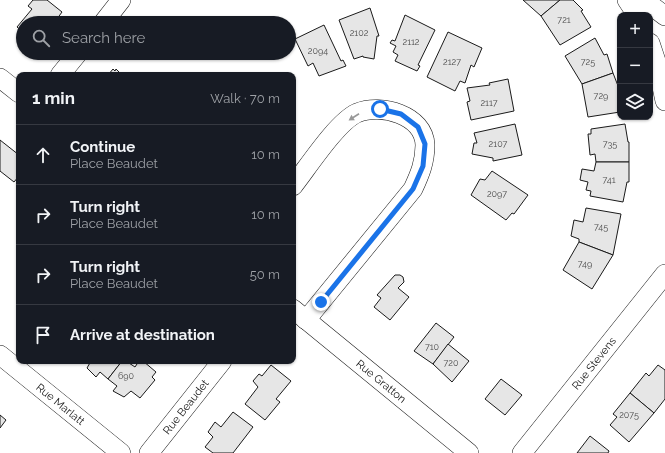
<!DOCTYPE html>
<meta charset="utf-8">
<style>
body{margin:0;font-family:Raleway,sans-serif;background:#20242c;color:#f1f3f6}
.controls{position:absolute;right:12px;top:12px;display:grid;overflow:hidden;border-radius:8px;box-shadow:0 1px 3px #0004}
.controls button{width:36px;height:36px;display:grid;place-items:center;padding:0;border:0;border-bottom:1px solid #363941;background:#171b24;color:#f1f3f6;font:20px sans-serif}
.stop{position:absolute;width:12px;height:12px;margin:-9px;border:3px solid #1a73e8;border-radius:50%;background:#fff}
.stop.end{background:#1a73e8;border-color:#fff;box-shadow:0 1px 4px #0008}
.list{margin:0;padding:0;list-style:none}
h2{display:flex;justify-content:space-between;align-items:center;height:52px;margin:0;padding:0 16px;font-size:17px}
h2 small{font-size:13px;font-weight:400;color:#9ea1a6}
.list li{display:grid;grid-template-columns:26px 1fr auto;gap:12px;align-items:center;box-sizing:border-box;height:60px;padding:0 16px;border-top:1px solid #363941}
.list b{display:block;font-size:15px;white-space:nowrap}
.list p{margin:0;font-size:13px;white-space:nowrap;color:#9ea1a6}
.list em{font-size:13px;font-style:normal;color:#9ea1a6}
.icon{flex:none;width:22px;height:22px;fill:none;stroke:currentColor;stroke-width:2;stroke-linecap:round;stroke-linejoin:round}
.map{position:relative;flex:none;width:665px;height:453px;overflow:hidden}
.search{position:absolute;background:#171b24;box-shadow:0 1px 3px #0004;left:16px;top:16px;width:280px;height:44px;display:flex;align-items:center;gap:10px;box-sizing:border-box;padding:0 14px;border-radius:22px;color:#9ea1a6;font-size:15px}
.panel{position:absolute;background:#171b24;box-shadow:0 1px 3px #0004;left:16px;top:72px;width:280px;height:292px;border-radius:8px}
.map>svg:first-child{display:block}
</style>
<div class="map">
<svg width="665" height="453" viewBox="0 0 665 453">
<rect width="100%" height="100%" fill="#fff"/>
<!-- building -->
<g fill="#e6e6e6" stroke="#1a1a1a">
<polygon points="33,0 47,0 62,12 54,23 23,23 23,32 17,27 32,9 28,6"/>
<polygon points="523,0 560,0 541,16"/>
<polygon points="560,0 573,0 583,10 581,11 591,27 560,45 541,16"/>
<polygon points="370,8 379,36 377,36 374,59 363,57 363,56 354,59 339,20"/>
<polygon points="405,15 435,30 418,65 420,66 417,71 395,61 398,55 393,52 396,46 390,43 392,40 395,41"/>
<polygon points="324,25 341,61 343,60 346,66 319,76 313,63 308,66 295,39"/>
<polygon points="448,32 482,48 474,67 471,65 465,83 460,81 455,91 427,77"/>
<polygon points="595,38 604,55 607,54 613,73 582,84 565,56"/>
<polygon points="113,69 115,71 116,69 122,75 108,75"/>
<polygon points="613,73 620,91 618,92 620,112 588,117 582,84"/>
<polygon points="508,79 514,111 471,120 467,102 470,101 467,88 490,85 489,83"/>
<polygon points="515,124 522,155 493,161 493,158 472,154 474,143 477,143 474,133"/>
<polygon points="625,124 628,142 629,142 629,162 596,162 595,154 590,155 588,134 591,134 591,129"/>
<polygon points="0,140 19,155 19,176 14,182 0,171"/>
<polygon points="596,162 629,162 629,182 627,182 623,202 590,196 591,191 586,190 588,182 580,180 582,169 594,171"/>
<polygon points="492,171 528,195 514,214 512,213 506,220 471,195 480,179 485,180"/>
<polygon points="586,208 621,214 613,255 579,242 579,239 571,236 574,220 583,222"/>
<polygon points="579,242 613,255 592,289 563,270"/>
<polygon points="395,275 400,275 403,277 404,282 398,288 409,297 390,320 374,307 381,298 377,295"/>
<polygon points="436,323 454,337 433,364 414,351"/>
<polygon points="448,344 469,361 452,382 433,364"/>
<polygon points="91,361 122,361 108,379 100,372 96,377 87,368"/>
<polygon points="122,361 126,361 135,367 139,361 143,361 156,372 152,377 155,380 140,398 131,391 124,397 113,391 117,386 108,379"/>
<polygon points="271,365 291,381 276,399 280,402 265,420 245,404 258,387 253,381 259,374 262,376"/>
<polygon points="658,365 665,370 665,399 654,413 630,393 646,373 649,376"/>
<polygon points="501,379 522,395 505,415 485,399"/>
<polygon points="630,393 654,413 629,442 610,425 617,417 613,414"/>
<polygon points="233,412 253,427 233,453 213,453 205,447 213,437 208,432 215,422 221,427"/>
<polygon points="0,415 6,420 0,428"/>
<polygon points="590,436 609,451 608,453 577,453"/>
</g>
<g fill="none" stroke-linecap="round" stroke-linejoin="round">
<!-- minor casing -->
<g stroke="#1a1a1a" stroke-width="20">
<g id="minor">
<polyline points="627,0 637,15"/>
<polyline points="644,0 665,16"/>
<polyline points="103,23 121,0"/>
<polyline points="650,43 657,64 665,101"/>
<polyline points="60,75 78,53"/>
<polyline points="0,78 19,93"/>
<path d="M293 186C308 167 337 122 357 113 381 103 424 115 425 145 425 162 420 174 413 189L306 320"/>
<path id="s1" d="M293 309 469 453"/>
<path id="s2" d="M0 355 121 453"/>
<path id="s3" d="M149 453 222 361"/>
<path id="s4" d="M522 453 665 274"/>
</g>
</g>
<!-- minor -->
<use href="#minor" stroke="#fff" stroke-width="19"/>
</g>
<!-- one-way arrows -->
<defs><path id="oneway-solid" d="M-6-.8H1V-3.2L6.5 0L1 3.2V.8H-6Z"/></defs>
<use fill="#989898" href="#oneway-solid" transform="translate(354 117) rotate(147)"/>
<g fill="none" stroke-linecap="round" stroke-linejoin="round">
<!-- route -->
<polyline stroke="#1a73e8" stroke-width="5" points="321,302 413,189 423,166 425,144 418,127 401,114 380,109"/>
</g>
<g text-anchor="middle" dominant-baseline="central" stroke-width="3" stroke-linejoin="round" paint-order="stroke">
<!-- number labels -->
<g font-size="9" fill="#4d4d4d">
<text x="564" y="20">721</text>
<text x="359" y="33">2102</text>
<text x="411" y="42">2112</text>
<text x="318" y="51">2094</text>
<text x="452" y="62">2127</text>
<text x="588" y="62">725</text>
<text x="601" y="96">729</text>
<text x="489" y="103">2117</text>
<text x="498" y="144">2107</text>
<text x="610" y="144">735</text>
<text x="609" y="180">741</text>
<text x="497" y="194">2097</text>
<text x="601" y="227">745</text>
<text x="585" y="264">749</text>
<text x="432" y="347">710</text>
<text x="451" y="363">720</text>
<text x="126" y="376">690</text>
<text x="629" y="415">2075</text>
</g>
<!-- street labels -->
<g font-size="11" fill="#1a1a1a" stroke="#fff">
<text stroke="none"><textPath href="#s4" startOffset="115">Rue Stevens</textPath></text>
<text stroke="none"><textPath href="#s1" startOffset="114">Rue Gratton</textPath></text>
<text stroke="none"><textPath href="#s2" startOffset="78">Rue Marlatt</textPath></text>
<text stroke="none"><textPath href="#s3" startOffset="59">Rue Beaudet</textPath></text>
</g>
</g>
</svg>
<div class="controls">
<button>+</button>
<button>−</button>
<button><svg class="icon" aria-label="layers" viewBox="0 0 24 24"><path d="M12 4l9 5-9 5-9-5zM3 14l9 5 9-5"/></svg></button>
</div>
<div class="stop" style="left:380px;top:109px"></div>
<div class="stop end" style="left:321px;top:302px"></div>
<div class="search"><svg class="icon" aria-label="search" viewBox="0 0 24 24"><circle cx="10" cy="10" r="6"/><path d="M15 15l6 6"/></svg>Search here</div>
<section class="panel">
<h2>1 min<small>Walk · 70 m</small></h2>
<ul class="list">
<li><svg class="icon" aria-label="ahead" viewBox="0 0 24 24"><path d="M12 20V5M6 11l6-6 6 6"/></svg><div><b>Continue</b><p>Place Beaudet</p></div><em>10 m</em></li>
<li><svg class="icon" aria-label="right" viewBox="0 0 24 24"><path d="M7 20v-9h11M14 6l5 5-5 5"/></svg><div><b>Turn right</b><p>Place Beaudet</p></div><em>10 m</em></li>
<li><svg class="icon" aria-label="right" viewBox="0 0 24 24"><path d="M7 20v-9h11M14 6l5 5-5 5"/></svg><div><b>Turn right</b><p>Place Beaudet</p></div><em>50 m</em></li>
<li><svg class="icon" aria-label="arrive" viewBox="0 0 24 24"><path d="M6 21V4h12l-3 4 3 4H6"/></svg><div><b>Arrive at destination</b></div></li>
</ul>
</section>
</div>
